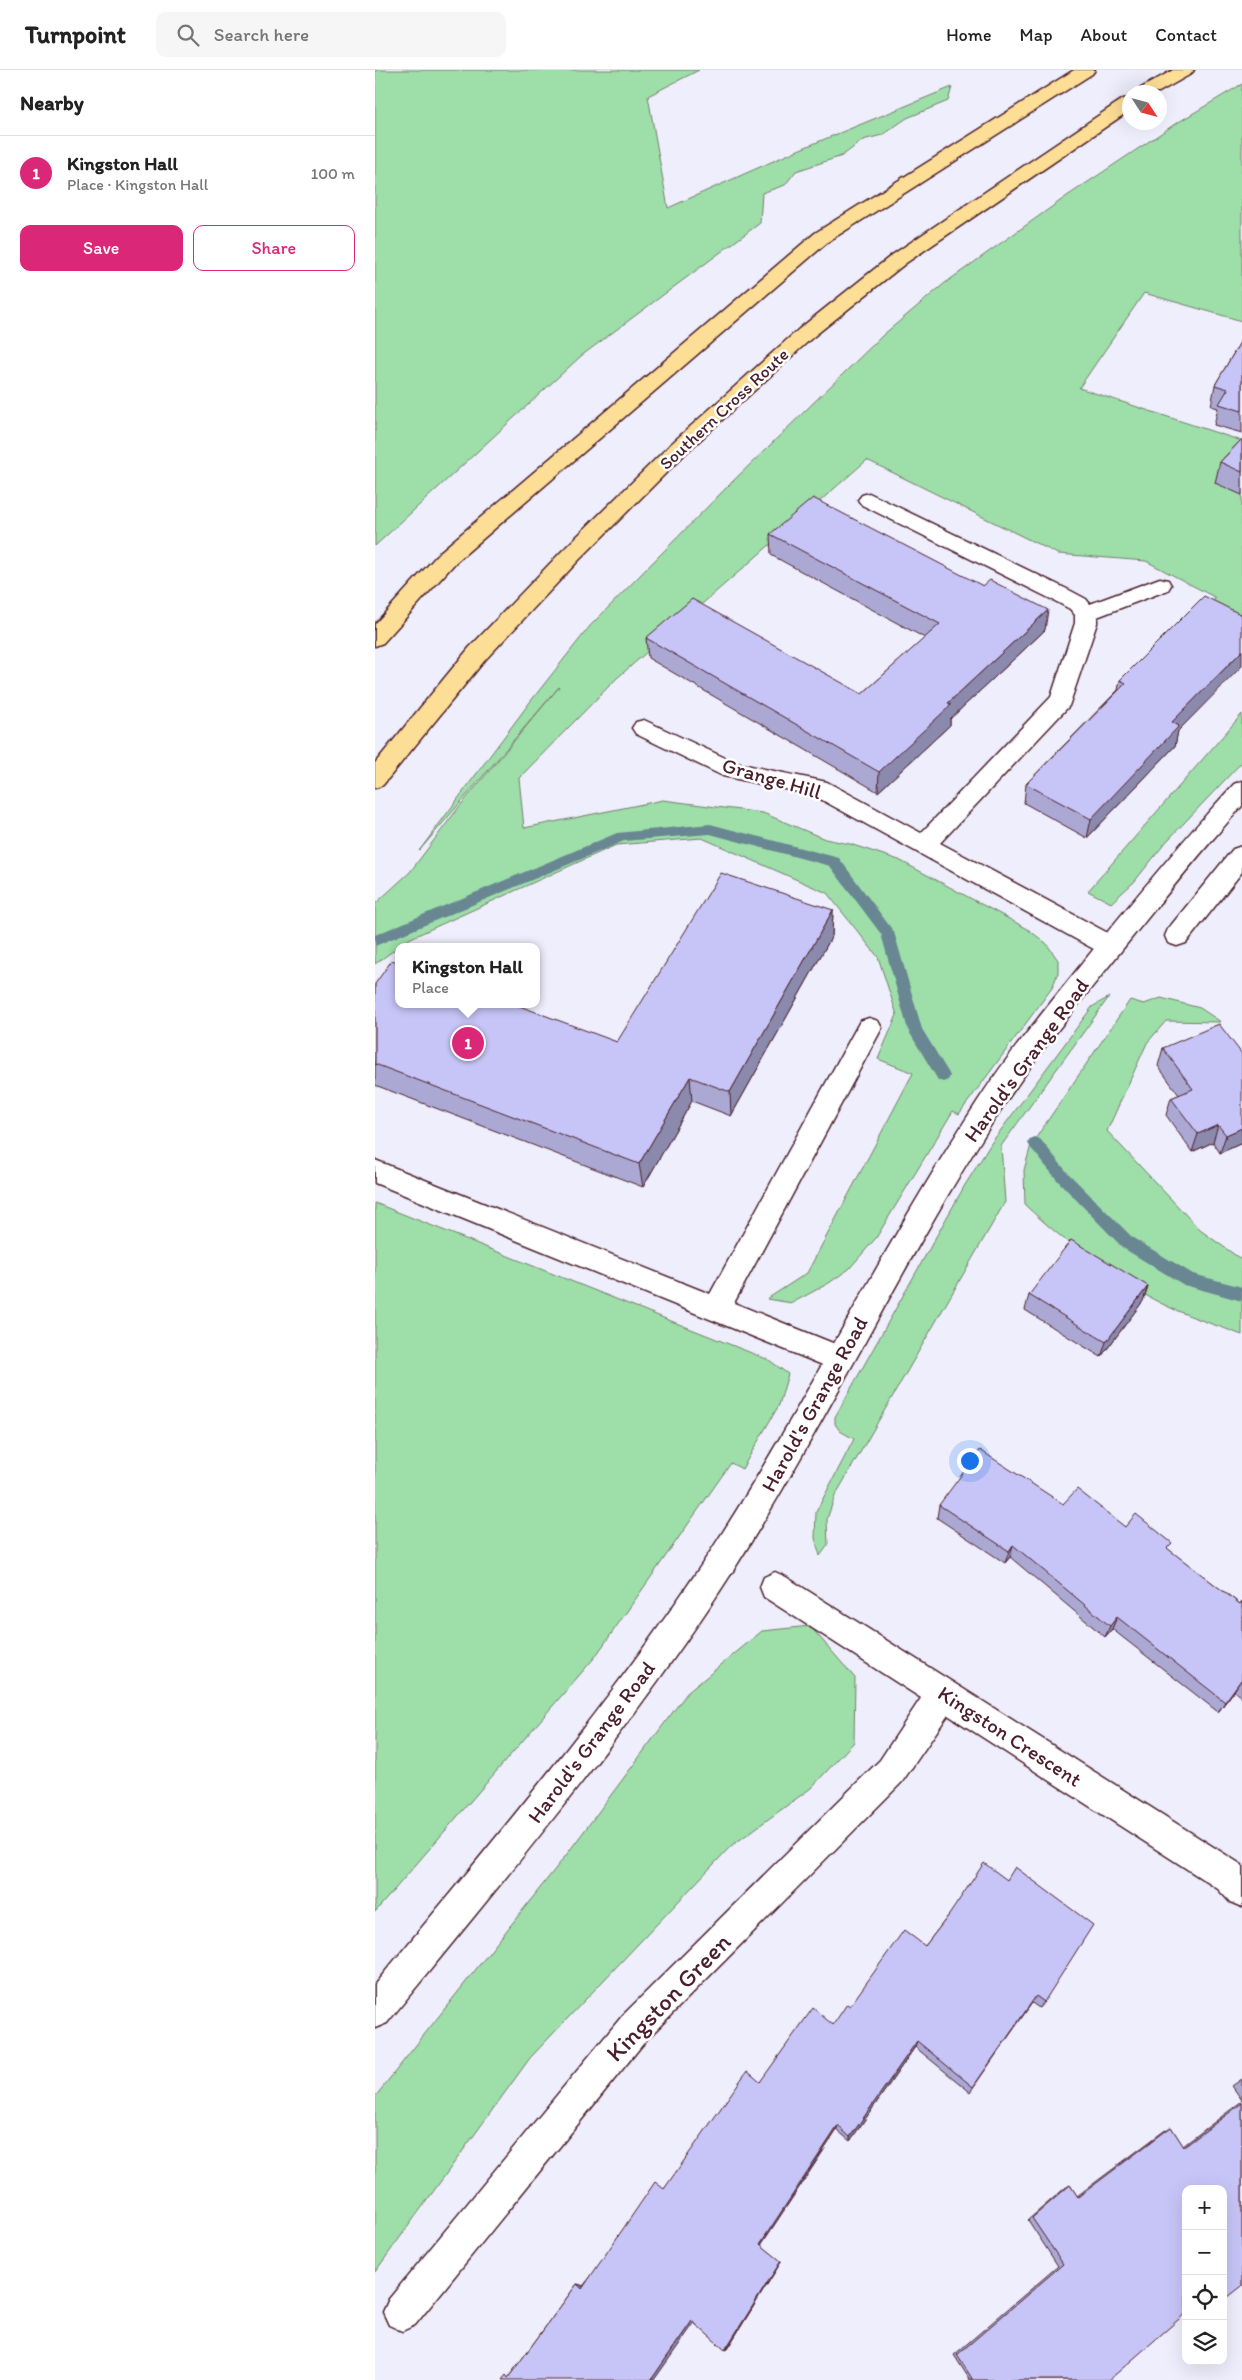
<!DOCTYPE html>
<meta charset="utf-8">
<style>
body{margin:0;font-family:Itim,sans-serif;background:#f6f6f6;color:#222}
.controls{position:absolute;right:15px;bottom:15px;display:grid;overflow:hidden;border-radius:10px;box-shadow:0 5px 20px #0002}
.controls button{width:45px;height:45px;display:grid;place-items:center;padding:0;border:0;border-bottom:1px solid #e0e0e0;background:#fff;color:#222;font:25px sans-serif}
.compass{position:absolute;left:747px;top:15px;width:45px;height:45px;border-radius:50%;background:#fff;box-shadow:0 5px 20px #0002;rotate:126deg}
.you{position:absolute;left:594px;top:1390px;width:18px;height:18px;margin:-12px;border:4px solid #fff;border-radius:50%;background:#1a73e8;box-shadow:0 0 0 8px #1a73e833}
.badge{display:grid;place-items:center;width:32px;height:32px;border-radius:50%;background:#db2777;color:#fff;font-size:16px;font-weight:700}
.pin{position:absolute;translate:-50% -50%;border:2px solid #fff;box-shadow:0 1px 5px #0006}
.popup{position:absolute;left:20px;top:873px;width:145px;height:65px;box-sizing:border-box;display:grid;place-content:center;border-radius:10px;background:#fff;filter:drop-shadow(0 1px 4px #0005);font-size:16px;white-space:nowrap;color:#767676}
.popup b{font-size:19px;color:#222}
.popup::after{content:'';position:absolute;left:50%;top:100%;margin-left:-10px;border:10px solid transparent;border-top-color:#fff}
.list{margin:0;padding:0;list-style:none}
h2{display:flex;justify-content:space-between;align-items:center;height:65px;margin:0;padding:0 20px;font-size:21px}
h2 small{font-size:16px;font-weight:400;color:#767676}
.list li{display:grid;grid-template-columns:32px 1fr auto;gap:15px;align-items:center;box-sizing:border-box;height:75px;padding:0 20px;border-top:1px solid #e0e0e0}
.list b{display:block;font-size:19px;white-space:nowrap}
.list p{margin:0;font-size:16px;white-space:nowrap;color:#767676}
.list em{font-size:16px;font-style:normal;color:#767676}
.actions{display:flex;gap:10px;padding:15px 20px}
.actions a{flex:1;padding:11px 0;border:1px solid #db2777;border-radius:10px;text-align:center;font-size:18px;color:#db2777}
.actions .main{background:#db2777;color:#fff}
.icon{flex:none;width:28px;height:28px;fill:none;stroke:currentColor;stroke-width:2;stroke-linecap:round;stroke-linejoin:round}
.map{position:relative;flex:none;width:867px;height:2310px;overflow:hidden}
header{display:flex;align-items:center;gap:30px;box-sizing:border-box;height:70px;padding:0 25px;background:#fff;border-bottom:1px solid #e0e0e0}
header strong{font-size:24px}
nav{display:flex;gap:28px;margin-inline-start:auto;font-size:18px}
.search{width:350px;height:45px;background:#f6f6f6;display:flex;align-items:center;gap:12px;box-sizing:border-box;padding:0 18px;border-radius:10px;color:#767676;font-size:19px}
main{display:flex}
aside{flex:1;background:#fff}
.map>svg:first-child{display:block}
</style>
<header>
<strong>Turnpoint</strong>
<div class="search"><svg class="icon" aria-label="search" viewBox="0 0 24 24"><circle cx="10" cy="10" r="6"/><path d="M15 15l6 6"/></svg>Search here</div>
<nav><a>Home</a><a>Map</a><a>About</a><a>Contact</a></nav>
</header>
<main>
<aside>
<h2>Nearby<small></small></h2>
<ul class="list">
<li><span class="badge">1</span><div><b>Kingston Hall</b><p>Place · Kingston Hall</p></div><em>100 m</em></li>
</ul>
<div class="actions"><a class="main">Save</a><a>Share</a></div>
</aside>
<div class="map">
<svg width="867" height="2310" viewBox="0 0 867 2310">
<rect width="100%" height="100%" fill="#eeeefd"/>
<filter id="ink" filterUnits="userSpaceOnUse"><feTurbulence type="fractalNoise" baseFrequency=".02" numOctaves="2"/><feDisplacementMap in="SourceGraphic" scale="10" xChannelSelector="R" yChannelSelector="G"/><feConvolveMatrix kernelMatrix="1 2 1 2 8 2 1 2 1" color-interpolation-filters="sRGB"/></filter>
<g filter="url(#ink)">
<!-- green -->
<g fill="#9ddea9" stroke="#747e6a">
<polygon points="0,0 324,0 273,26 293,138 423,80 577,17 573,31 532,48 507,65 488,70 467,86 421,101 410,115 387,123 385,153 206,286 0,476"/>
<polygon points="867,14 867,251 769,223 704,318 867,371 867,567 824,545 841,528 771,491 683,484 492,390 241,609 144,708 149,758 288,730 388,743 450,769 475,774 524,790 651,858 671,873 683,890 683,903 677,918 584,1044 578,1041 501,1168 474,1199 454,1213 417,1233 392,1229 432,1203 538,1003 503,989 522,945 503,887 452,823 327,768 241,775 36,868 0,894 0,834 35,802 84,737 184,617 44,781 155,632 215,556 355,414 508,265 570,213 692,126 797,56"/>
<polygon points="867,644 867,692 791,772 759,812 736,833 713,821"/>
<polygon points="734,927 626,1076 630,1132 460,1426 452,1449 453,1475 445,1486 440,1468 441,1442 479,1369 465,1361 460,1354 460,1347 590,1115 617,1072 717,937"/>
<path d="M786 928 825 938 846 952 791 951 772 973 732 1061 825 1160 867 1190V1265C844 1256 821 1249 798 1239 745 1215 693 1175 650 1135L649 1100 656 1075 755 930 769 934Z"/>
<polygon points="0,1133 394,1290 413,1304 404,1335 367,1399 356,1393 220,1587 0,1842"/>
<polygon points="435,1556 480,1608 479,1672 436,1718 355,1777 155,1988 0,2202 0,2027 192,1784 312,1623 387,1561"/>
</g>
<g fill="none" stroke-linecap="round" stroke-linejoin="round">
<!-- stream -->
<g fill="#698792" fill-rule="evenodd">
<polygon points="335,754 464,788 519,862 547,959 573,1002 575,1006 573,1010 568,1012 563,1010 533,960 506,864 455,796 335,764 249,771 0,876 0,865 242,763"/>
<polygon points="660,1067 665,1069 693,1103 758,1168 818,1204 867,1217 867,1231 809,1215 748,1178 683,1111 655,1077 653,1073 655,1069"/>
</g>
<!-- minor casing -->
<g stroke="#4a1f2b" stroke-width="3">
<g id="minor">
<polygon points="494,423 696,521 711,529 715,534 785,508 793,510 796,515 793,520 722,547 722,553 694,636 565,773 744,869 747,876 744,883 735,886 726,883 438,725 348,706 261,664 257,658 261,652 269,650 361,693 452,712 546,763 676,627 700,553 700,545 695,539 680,531 487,435 483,430 487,425"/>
<polygon points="867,776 867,802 811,873 802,876 793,873 790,866 793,859 858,779"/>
<polygon points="494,948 503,951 507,958 359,1233 475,1280 479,1289 475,1298 465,1302 0,1113 0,1090 335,1224 485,951"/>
<polygon points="400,1502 411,1507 867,1795 867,1837 855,1832 843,1819 573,1645 527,1712 272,1969 40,2255 27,2261 14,2255 8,2242 14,2229 248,1945 505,1690 546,1628 389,1527 385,1517 389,1507"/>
</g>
</g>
<!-- tertiary casing -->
<g stroke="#4a1f2b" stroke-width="3">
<path id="tertiary" d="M867 711V736C822 786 780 839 738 891 697 942 656 992 621 1047 526 1194 452 1353 358 1501 255 1661 132 1806 12 1953L0 1958V1914C117 1772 236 1633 337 1479 431 1334 507 1177 602 1032 633 984 670 940 705 896 755 834 805 773 859 714Z"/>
</g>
<!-- motorway casing -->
<g stroke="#4a1f2b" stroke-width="3">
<g id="motorway">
<polygon points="699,0 720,0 717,4 454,171 81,492 8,573 0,576 0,554 65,482 440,163"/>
<polygon points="798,0 819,0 816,4 784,22 763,22 766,18"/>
<polygon points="754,28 754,41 531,193 438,267 311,383 203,491 110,590 8,715 0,718 0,693 94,578 187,481 297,373 424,259 517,185 748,29"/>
</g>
</g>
<!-- minor -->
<use href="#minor" fill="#fff" fill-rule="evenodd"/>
<!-- tertiary -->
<use href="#tertiary" fill="#fff" fill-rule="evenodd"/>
<!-- motorway -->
<use href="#motorway" fill="#fdde96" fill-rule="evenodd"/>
</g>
<!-- wall -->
<g fill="#aba9d4" stroke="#4a1f2b">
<polygon points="867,269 867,363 839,355 843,338 836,336 840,315"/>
<polygon points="867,369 867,425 840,413 845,392"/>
<polygon points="395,464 608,516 670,560 575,649 575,655 503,722 273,588 271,568 487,624 550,568 396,485"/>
<polygon points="829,526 800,676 712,768 649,733 651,714 743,620 745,610"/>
<polygon points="458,840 457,866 356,1046 317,1031 268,1117 0,1015 0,914 242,972"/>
<polygon points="788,978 867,1073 845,1083 838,1072 817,1082 791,1045 796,1028 804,1025 783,996"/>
<polygon points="773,1216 768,1231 726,1287 650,1240 654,1225"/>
<polygon points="688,1434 750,1457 794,1480 865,1534 867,1531 867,1628 859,1621 843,1642 737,1559 730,1567 635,1487 630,1493 562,1448 564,1435"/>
<polygon points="574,1845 669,1932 664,1938 657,1933 595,2022 540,1977 475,2071 462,2060 386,2175 406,2192 352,2279 319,2253 136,2304 202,2214 206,2215 208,2216 289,2119 385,2012 458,1955 475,1936 550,1876"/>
<polygon points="867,2009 867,2030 857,2016"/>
<polygon points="867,2031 867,2216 848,2119 734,2310 595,2310 579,2285 683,2196 653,2150 690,2118 695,2115 702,2126 789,2061 796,2057 808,2076"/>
</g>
<!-- shaded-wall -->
<g fill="#8b8aad" stroke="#4a1f2b">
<polygon points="673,540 670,560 575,649 575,655 503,722 504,702 573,633"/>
<polygon points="867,581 867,596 803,661 800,676 712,768 716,749 797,652"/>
<polygon points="458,840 457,866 356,1046 355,1022"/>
<polygon points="315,1007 317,1031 268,1117 264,1094"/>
<polygon points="843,1055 838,1072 817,1082 823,1064"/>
<polygon points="867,1058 867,1073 845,1083 851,1065"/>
<polygon points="773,1216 768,1231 726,1287 731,1272"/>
<polygon points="638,1475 635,1487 630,1493 634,1481"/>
<polygon points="742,1547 737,1559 730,1567 735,1556"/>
<polygon points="866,1610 859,1621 843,1642 850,1632"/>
<polygon points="542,1971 540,1977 475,2071 475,2067"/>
<polygon points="463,2056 462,2060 386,2175 385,2174"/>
<polygon points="406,2191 406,2192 352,2279 350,2280"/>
<polygon points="202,2214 206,2215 211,2219 207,2219"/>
<polygon points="317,2251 320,2252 279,2310 276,2310"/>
</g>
<!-- building -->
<g fill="#c7c5f7" stroke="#4a1f2b">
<polygon points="867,269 867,341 844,334 853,319 840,315"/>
<polygon points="867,369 867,402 845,392"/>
<polygon points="438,428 608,516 615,510 673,540 573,633 576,635 504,702 271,568 317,529 487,624 565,554 395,464"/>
<polygon points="829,526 867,545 867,581 797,652 804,656 716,749 651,714 751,613 745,610"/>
<polygon points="346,803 458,840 355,1022 315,1007 264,1094 0,994 0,943 1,942 0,941 0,914 17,890 24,893 24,934 139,934 242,972"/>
<polygon points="844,954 867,984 867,1058 851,1065 843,1055 823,1064 796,1028 818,1019 788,978"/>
<polygon points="696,1170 773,1216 731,1272 654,1225"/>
<polygon points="605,1380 688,1434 702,1419 750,1457 761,1444 797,1473 792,1478 865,1534 867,1531 867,1611 866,1610 850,1632 742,1547 735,1556 638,1475 634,1481 564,1435"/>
<polygon points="609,1793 632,1810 640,1797 718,1855 669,1932 661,1926 598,2017 542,1971 475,2067 463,2056 385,2174 406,2191 350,2280 317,2251 276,2310 127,2310 131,2305 133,2308 202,2214 207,2219 280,2112 289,2119 372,2001 385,2012 438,1938 458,1955 472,1934 475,1936 529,1860 550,1876 574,1845"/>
<polygon points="867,2033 867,2216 848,2231 848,2119 811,2119 811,2243 734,2310 598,2310 582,2285 688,2194 657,2148 695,2115 703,2127 796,2057 809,2077"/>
</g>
</g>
<g text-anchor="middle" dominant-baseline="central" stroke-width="5" stroke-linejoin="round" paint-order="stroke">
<!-- far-street labels -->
<g font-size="18" fill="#4a1f2b" stroke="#fff">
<text transform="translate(349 339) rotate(-43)">Southern Cross Route</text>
</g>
<!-- street labels -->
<g font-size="21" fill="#4a1f2b" stroke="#fff">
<text transform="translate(397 708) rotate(16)">Grange Hill</text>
<text transform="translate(651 990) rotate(-54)">Harold's Grange Road</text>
<text transform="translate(439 1334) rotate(-61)">Harold's Grange Road</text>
<text transform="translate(635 1666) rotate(33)">Kingston Crescent</text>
<text transform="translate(216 1672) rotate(-53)">Harold's Grange Road</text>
</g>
<!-- near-street labels -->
<g font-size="25" fill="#4a1f2b" stroke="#fff">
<text transform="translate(293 1927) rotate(-46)">Kingston Green</text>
</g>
</g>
</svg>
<div class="controls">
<button>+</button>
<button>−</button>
<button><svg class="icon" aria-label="locate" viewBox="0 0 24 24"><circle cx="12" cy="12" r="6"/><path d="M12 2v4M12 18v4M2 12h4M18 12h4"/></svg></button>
<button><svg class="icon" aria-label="layers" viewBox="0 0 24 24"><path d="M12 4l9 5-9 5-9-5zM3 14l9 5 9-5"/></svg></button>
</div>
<svg class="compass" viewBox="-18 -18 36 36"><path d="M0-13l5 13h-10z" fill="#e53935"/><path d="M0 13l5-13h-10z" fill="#767676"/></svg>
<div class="you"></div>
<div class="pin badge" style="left:93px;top:973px">1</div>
<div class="popup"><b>Kingston Hall</b>Place</div>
</div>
</main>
